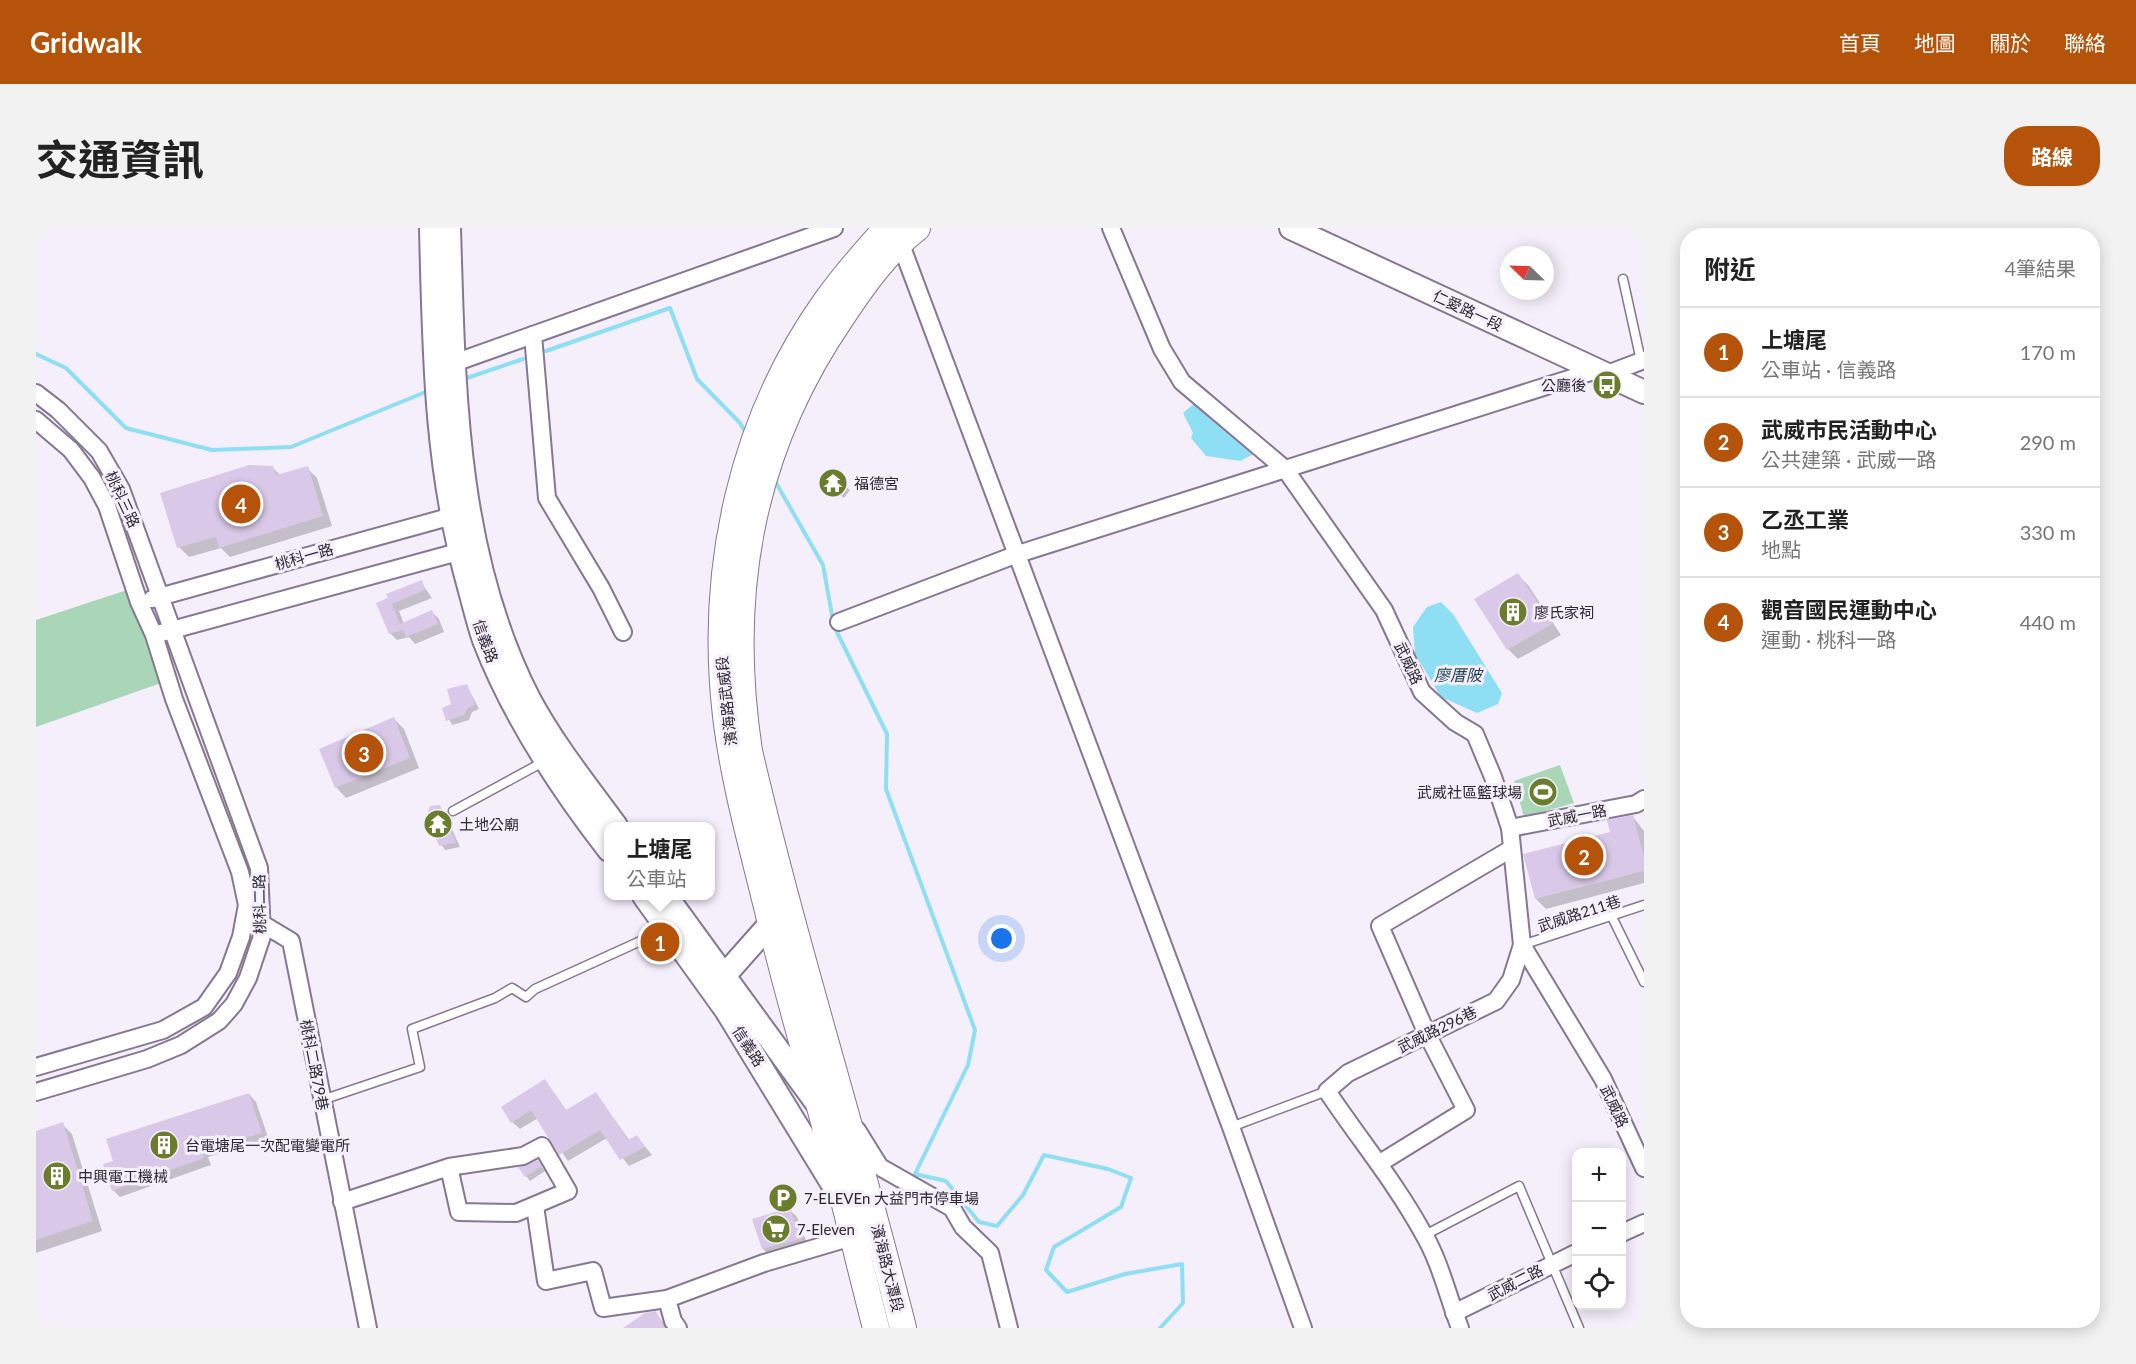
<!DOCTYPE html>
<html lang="zh-TW">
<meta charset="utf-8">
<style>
body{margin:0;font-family:Lato,"Noto Sans TC",sans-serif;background:#f2f2f2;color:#222}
.controls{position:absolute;right:18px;bottom:18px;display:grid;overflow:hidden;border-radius:12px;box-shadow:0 3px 15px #0003}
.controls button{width:54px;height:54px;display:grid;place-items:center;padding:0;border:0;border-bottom:2px solid #e0e0e0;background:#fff;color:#222;font:30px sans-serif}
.compass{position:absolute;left:1464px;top:18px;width:54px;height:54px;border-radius:50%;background:#fff;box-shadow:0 3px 15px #0003;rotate:293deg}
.you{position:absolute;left:966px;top:711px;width:21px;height:21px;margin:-15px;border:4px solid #fff;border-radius:50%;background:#1a73e8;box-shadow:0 0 0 9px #1a73e833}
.badge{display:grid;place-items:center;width:39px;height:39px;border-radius:50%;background:#b45309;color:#fff;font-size:20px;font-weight:700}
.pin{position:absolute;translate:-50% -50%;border:3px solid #fff;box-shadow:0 2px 6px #0006}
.popup{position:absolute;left:568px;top:594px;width:111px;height:78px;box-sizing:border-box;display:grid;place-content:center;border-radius:12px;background:#fff;filter:drop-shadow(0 2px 4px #0005);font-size:20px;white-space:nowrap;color:#767676}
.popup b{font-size:22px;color:#222}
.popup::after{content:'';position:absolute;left:50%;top:100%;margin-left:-12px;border:12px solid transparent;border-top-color:#fff}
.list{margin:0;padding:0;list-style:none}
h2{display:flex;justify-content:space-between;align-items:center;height:78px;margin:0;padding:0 24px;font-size:26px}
h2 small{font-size:20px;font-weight:400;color:#767676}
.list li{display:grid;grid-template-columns:39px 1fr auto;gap:18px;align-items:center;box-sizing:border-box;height:90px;padding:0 24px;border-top:2px solid #e0e0e0}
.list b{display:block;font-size:22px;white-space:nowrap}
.list p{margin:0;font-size:20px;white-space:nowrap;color:#767676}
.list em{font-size:20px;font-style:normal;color:#767676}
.icon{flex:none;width:33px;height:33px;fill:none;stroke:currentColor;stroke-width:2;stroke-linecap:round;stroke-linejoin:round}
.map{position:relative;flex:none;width:1608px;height:1100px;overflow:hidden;border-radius:24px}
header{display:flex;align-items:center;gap:36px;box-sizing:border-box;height:84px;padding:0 30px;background:#b45309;color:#fff}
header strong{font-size:28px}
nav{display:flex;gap:33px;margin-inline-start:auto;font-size:21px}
.intro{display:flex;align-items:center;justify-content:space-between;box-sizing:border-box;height:144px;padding:0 36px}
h1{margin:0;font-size:42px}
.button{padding:15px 27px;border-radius:24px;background:#b45309;color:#fff;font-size:21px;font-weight:700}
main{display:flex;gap:36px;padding:0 36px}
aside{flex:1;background:#fff;border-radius:24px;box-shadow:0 3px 15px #0003}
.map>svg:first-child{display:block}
</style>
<header>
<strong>Gridwalk</strong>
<nav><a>首頁</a><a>地圖</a><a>關於</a><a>聯絡</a></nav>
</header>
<div class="intro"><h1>交通資訊</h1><a class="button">路線</a></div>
<main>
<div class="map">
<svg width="1608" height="1100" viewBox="0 0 1608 1100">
<rect width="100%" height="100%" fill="#f5eefb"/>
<!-- green -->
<g fill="#a8d6b7">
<polygon points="91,362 125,455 0,499 0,392"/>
<polygon points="1524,537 1538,575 1488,589 1478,553"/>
</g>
<!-- water -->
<g fill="#8edef4">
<polygon points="1160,174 1220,225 1204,233 1170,228 1155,210 1157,205 1147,185"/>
<polygon points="1405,374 1417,386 1466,465 1462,476 1441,485 1405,469 1379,426 1377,399 1391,379"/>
</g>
<!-- shadow -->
<g fill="#0003">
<polygon points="236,239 244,247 271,240 281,250 296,298 194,329 185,320 153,329 143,319"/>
<polygon points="790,245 814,262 808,270 785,253"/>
<polygon points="1482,347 1492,357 1525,407 1482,431 1472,421"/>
<polygon points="385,354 396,370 363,383 368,396 395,383 403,391 408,404 379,416 373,409 361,412 354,405 342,376"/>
<polygon points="431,458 443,481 436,484 433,492 416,497 408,481 417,477"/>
<polygon points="358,491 368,501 383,540 310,570 300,559"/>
<polygon points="403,579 408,584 424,619 409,622 391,594"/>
<polygon points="1597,589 1608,603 1608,655 1510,681 1500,671"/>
<polygon points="509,853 531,883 560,866 594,913 601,909 616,927 593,938 571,910 532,933 502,890 484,901 476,894"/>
<polygon points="213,866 220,874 233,912 172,929 175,937 84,969 77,962 79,934"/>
<polygon points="26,896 36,906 66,1003 0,1025 0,904"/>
<polygon points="502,934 509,943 494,953 490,948"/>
<polygon points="754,982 761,989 772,1018 734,1028 727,1021"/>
<polygon points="620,1085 631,1100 592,1100"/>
</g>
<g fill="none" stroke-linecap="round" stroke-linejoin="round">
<!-- stream -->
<g stroke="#8edef4" stroke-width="4">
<polyline points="510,123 634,80 661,151 704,195 711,207"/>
<polyline points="0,126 30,140 90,200 176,222 255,219 392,163"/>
<polyline points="428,151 487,131"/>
<polyline points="739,253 787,337 798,398 851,506 850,561 939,802 932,837 879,946 910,953 943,994 961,998 987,967 1008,927 1072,941 1095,950 1085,979 1018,1019 1010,1042 1031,1064 1089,1046 1146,1036 1147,1075 1124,1100"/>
</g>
</g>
<!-- building -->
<g fill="#d9c8e7">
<polygon points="213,237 237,238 240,247 272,238 287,288 183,320 180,309 141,320 124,265"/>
<polygon points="790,243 810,256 803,266 783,253"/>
<polygon points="1482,345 1516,396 1471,422 1438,371"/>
<polygon points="386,352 389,362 356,376 364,396 396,382 402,396 370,409 365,396 367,402 353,406 340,375 352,370 350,366"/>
<polygon points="431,456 439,477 432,480 428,487 410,493 406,480 415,476 411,461"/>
<polygon points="358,489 374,530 299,560 283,521"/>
<polygon points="404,577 420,615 403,618 395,598 389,595 394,578"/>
<polygon points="1597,587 1608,629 1608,643 1499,671 1487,626 1574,604 1571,592"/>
<polygon points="509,851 530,882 560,864 592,912 601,907 609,919 584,932 564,902 523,927 495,882 475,895 465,879"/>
<polygon points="213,865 226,905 166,922 168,930 76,963 67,936 77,933 70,911"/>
<polygon points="27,894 57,993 0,1012 0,903"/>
<polygon points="502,932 506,938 489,949 482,939"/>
<polygon points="754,980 765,1011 726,1021 716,991"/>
<polygon points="620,1083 629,1100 587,1100 609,1085"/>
</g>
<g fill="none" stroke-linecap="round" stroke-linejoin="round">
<!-- lane casing -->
<g stroke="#867792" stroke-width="11">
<g id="lane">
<polyline points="1587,51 1605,133"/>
<polyline points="417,583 509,533"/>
<polyline points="1576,689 1608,754"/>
<polyline points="1486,717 1608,677"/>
<polyline points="286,872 384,839 376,801 459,770 476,760 490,769 499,761 631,701"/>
<polyline points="1195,899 1291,863"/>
<polyline points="1389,1007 1483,958 1543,1100"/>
</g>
</g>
<!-- street casing -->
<g stroke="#867792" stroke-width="20">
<g id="street">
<polyline points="1075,0 1126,121 1146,154 1249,241 1348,382 1386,464 1419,494 1439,506 1457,549 1474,600 1486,717 1567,851 1608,940"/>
<polyline points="861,6 1195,899 1267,1100"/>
<polyline points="497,107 511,270 565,360 587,404"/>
<polyline points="418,135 798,0"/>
<polyline points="1571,146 1608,132"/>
<polyline points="0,165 22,182 63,223 85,261 223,640 226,708 212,750 198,776 183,793 145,817 111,831 0,864"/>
<polyline points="0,192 35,222 56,250 71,278 103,374 118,407 138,471 204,644 211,677 205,709 192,745 168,779 127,802 0,839"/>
<polyline points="116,371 427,285"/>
<polyline points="803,394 979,327 1561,142"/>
<polyline points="125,405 433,321"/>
<polyline points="1474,600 1600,576 1608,571"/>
<polyline points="225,695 255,713 332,1100"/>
<polyline points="821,902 844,939 916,980 927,999 954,1025 973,1100"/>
<polyline points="1344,935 1430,882 1391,806 1344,698 1475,621"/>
<polyline points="306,974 413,939 487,928 506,918 532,963 480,985 423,984 413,939"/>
<polyline points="499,978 510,1053 557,1043 567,1080 631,1071 637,1093 642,1100"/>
<polyline points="1586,1005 1608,995"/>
<polyline points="631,1071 728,1035 816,1009"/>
<polyline points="1418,1085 1540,1025"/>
<path d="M1424 1100C1412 1069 1404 1033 1387 1005 1359 954 1323 911 1291 863L1312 845 1460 773 1475 752 1486 717"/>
</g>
</g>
<!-- secondary casing -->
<g stroke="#867792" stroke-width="26">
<g id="secondary">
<path d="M395 0C398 125 399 238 433 359 438 377 442 395 448 412 477 487 524 559 573 622"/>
<path d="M413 0C418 159 418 325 493 471 517 516 550 557 580 598"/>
<polyline points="1255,0 1608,164"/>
<polyline points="608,668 690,782 802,965"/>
<polyline points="630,668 780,874"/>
<polyline points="688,748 735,695"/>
</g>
</g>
<!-- primary casing -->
<g stroke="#867792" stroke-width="28">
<g id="primary">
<path d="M840 1100C821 1027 804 953 784 879 767 815 748 752 733 687 717 621 698 555 690 488 673 342 705 192 791 72 809 47 830 23 851 0"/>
<path d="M867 1100C819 907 758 717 713 523 689 365 715 222 805 90 827 57 850 24 881 0"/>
</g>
</g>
<!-- lane -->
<use href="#lane" stroke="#fff" stroke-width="8"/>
<!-- street -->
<use href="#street" stroke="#fff" stroke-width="16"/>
<!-- secondary -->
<use href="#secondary" stroke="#fff" stroke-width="22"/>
<!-- primary -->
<use href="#primary" stroke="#fff" stroke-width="26"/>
</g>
<!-- icons -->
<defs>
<g id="bus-disc" transform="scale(1.5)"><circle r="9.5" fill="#697d2d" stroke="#f5eefb"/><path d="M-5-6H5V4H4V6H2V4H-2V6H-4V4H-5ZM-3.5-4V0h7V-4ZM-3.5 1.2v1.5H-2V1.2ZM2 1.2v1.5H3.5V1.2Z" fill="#fff"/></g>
<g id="temple-disc" transform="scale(1.5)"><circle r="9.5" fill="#697d2d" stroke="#f5eefb"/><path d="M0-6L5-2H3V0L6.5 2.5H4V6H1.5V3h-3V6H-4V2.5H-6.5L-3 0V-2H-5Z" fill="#fff"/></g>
<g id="building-disc" transform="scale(1.5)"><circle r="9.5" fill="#697d2d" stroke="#f5eefb"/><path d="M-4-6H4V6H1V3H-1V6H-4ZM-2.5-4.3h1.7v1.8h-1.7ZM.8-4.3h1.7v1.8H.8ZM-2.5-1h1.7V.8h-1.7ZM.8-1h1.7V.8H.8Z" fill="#fff"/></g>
<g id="stadium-disc" transform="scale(1.5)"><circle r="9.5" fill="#697d2d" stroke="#f5eefb"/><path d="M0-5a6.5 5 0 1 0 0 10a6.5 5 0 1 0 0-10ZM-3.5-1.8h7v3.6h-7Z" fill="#fff"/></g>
<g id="parking-disc" transform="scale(1.5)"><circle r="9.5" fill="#697d2d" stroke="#f5eefb"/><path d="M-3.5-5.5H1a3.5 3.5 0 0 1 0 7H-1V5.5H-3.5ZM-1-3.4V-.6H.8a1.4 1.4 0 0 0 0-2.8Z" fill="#fff"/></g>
<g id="supermarket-disc" transform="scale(1.5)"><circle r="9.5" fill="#697d2d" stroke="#f5eefb"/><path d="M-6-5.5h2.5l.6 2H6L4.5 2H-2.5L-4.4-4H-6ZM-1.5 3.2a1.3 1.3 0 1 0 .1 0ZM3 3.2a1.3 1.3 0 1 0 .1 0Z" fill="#fff"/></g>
</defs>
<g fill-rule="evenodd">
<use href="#bus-disc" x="1571" y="157"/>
<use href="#temple-disc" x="797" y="255"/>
<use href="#building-disc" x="1477" y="384"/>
<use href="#stadium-disc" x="1507" y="564"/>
<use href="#temple-disc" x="402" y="596"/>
<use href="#building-disc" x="128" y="917"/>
<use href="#building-disc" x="21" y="948"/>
<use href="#parking-disc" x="747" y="970"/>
<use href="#supermarket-disc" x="740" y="1001"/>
</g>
<g text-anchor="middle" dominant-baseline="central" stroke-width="6" stroke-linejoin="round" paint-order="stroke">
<!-- street labels -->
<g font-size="15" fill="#2d2732" stroke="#f5eefb">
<text transform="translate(1432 82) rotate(25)">仁愛路一段</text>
<text transform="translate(87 271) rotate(65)">桃科三路</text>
<text transform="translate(268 328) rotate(-16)">桃科一路</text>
<text transform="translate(450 413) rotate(70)">信義路</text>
<text transform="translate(1373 435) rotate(65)">武威路</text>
<text transform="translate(690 473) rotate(-96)">濱海路武威段</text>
<text transform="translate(1541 587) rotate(-11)">武威一路</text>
<text transform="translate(223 676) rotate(-91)">桃科二路</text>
<text transform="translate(1543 685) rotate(-18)">武威路211巷</text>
<text transform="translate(1401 801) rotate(-26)">武威路296巷</text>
<text transform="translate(713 818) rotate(57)">信義路</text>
<text transform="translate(279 837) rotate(79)">桃科二路79巷</text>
<text transform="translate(1579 878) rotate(65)">武威路</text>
<text transform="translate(852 1040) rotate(76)">濱海路大潭段</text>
<text transform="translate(1479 1054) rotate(-27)">武威二路</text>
</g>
<!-- poi labels -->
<g font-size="15" fill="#2d2732" stroke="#f5eefb" text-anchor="start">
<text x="1550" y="157" text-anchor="end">公廳後</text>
<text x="818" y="255">福德宮</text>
<text x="1498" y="384">廖氏家祠</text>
<text x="1486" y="564" text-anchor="end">武威社區籃球場</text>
<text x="423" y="596">土地公廟</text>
<text x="149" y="917">台電塘尾一次配電變電所</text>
<text x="42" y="948">中興電工機械</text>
<text x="768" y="970">7-ELEVEn 大益門市停車場</text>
<text x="761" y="1001">7-Eleven</text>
</g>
<!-- water labels -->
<g font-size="16" font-style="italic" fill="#20454f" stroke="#f5eefb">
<text x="1422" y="446">廖厝陂</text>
</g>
</g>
</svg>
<div class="controls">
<button>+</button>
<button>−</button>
<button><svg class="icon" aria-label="locate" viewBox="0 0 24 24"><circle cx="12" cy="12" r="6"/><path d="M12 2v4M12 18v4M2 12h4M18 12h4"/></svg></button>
</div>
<svg class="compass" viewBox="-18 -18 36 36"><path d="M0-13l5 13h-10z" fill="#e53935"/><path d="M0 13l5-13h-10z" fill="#767676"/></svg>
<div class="you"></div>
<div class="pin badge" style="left:624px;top:714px">1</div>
<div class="popup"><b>上塘尾</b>公車站</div>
<div class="pin badge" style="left:1548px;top:628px">2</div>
<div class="pin badge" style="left:328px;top:525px">3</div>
<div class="pin badge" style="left:205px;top:276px">4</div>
</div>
<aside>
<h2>附近<small>4筆結果</small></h2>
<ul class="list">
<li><span class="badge">1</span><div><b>上塘尾</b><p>公車站 · 信義路</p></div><em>170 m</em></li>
<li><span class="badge">2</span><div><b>武威市民活動中心</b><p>公共建築 · 武威一路</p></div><em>290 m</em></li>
<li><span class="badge">3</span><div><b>乙丞工業</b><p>地點</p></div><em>330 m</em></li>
<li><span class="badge">4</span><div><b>觀音國民運動中心</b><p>運動 · 桃科一路</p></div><em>440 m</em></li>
</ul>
</aside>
</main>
